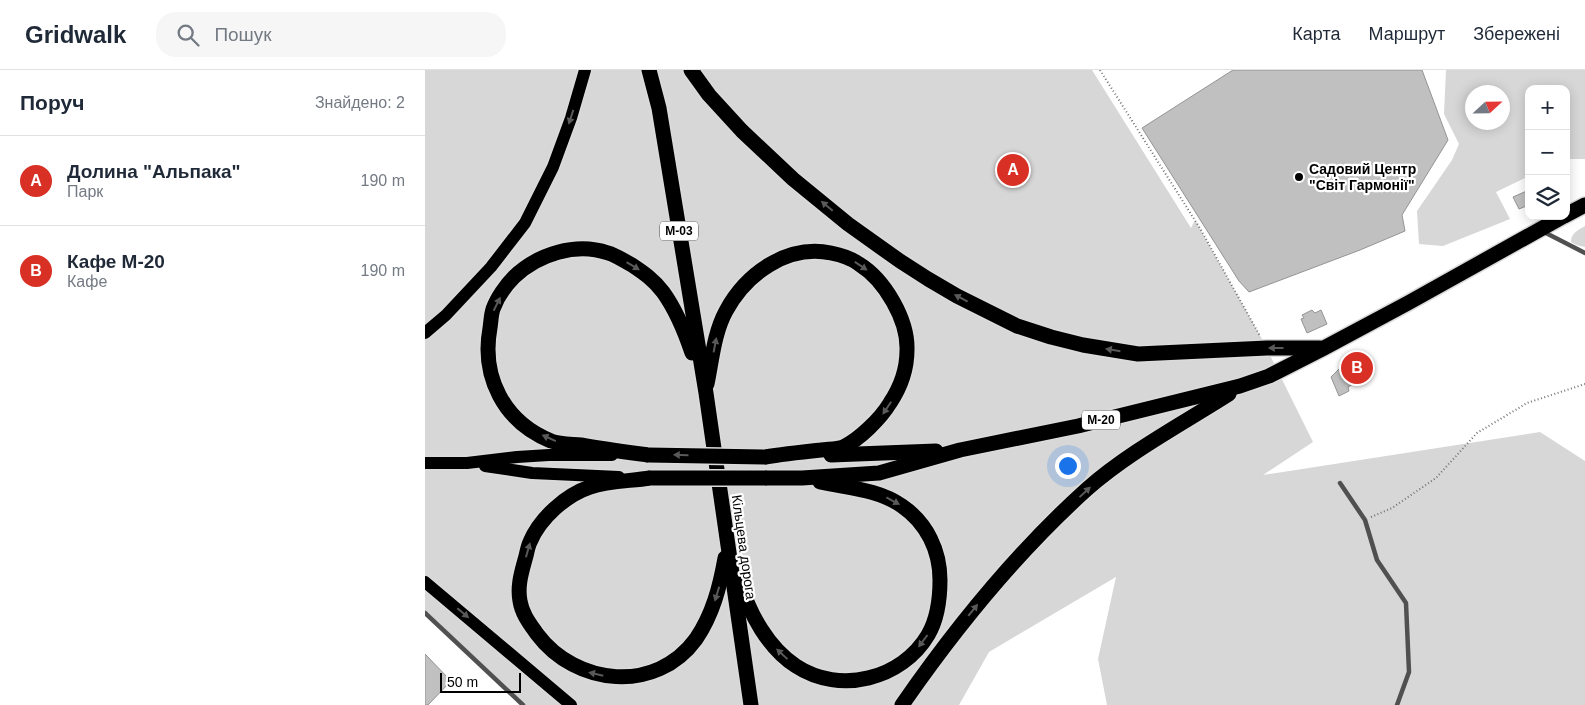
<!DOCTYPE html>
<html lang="uk">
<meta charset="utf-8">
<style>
body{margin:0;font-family:Arial,sans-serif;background:#f6f6f7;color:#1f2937}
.controls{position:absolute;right:15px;top:15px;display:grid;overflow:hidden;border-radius:10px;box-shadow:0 2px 12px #0003}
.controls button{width:45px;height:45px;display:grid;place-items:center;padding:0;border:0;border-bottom:1px solid #e0e1e3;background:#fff;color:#1f2937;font:25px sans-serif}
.compass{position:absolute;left:1040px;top:15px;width:45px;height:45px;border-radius:50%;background:#fff;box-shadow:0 2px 12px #0003;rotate:68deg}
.scale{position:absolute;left:15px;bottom:12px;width:81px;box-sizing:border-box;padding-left:5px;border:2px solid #000;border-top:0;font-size:14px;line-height:18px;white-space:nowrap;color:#000;-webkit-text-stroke:4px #fff;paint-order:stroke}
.you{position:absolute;left:642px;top:395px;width:18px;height:18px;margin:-12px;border:4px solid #fff;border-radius:50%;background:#1a73e8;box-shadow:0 0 0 8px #1a73e833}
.badge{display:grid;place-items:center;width:32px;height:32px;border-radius:50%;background:#d93025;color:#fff;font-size:16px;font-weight:700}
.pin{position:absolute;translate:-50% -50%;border:2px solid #fff;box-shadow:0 1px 5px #0006}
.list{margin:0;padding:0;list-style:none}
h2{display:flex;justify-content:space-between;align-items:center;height:65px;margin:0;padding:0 20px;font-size:21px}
h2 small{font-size:16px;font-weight:400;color:#747a83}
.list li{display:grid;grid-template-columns:32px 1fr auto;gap:15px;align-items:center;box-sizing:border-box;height:90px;padding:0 20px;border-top:1px solid #e0e1e3}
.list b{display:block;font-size:19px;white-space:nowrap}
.list p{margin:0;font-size:16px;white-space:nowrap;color:#747a83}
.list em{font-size:16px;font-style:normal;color:#747a83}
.icon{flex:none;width:28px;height:28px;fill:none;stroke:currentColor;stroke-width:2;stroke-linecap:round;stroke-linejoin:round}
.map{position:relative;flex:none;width:1160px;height:635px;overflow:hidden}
header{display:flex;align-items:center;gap:30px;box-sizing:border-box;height:70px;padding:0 25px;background:#fff;border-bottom:1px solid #e0e1e3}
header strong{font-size:24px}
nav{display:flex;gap:28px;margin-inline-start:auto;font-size:18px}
.search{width:350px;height:45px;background:#f6f6f7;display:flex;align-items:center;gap:12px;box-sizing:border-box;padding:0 18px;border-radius:20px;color:#747a83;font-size:19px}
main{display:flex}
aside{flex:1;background:#fff}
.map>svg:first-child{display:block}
</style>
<header>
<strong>Gridwalk</strong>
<div class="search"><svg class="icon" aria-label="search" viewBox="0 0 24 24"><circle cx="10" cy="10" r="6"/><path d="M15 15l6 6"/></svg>Пошук</div>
<nav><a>Карта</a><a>Маршрут</a><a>Збережені</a></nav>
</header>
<main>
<aside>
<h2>Поруч<small>Знайдено: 2</small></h2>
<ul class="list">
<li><span class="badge">A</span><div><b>Долина &quot;Альпака&quot;</b><p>Парк</p></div><em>190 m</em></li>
<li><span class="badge">B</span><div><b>Кафе М-20</b><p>Кафе</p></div><em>190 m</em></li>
</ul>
</aside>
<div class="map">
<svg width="1160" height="635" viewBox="0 0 1160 635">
<rect width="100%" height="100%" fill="#fff"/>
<!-- green -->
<g fill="#d7d7d7" fill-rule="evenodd">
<polygon points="0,0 667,0 766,158 770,150 837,269 888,372 838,405 1115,362 1160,391 1160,635 682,635 673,589 691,507 564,582 534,635 98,635 0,543"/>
<path d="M1021 0H1160V89H1141V19H1104V106L1071 122 1085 149 1018 176 994 174 992 141 1027 90 1034 74 1019 44ZM1048 22H1078V52H1048Z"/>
<path d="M1160 156V177L1151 175 1146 172C1146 163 1153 160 1160 156Z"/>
</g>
<!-- building -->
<g fill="#c0c0c0" stroke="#949494">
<polygon points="808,0 997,0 1023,70 977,145 980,161 935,180 824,222 814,211 717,58"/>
<polygon points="1104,120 1104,135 1094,139 1088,127"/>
<polygon points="887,240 890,243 896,240 902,254 882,263 876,249 879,248 877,245"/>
<polygon points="937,293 944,298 947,303 923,317 924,321 914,326 906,307 917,296 922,300"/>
<polygon points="0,584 26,611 3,635 0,635"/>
</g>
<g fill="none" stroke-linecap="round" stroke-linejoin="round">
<!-- primary casing -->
<g stroke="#dbdbdb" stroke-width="15">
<g id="primary">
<polyline points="0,263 21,245 66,197 100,153 128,97 146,48 160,0"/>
<polyline points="0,393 42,393 92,387 124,385 187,385"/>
<polyline points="60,396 107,403 194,407"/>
<polyline points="0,512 146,635"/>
</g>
</g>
<!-- highway casing -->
<g stroke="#dbdbdb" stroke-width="18">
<g id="highway">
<polyline points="224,0 234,38 281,323 326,635"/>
<polyline points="266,0 284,25 317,61 368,109 423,154 475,191 503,209 532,226 592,256 626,267 658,275 713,284 842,278 895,278"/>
<polyline points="1141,145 1160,135"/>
<path d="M282 314C287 290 289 263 301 241 321 204 362 174 406 183 416 185 426 188 434 194 460 210 483 250 482 280 482 299 475 318 465 333 456 348 434 370 418 377 412 379 403 379 396 380 377 382 358 384 340 387"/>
<path d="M223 385C201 382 178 379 156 375 146 374 135 374 126 371 79 352 56 307 65 258 66 252 66 245 68 239 72 228 81 215 89 207 113 184 151 172 183 183 191 185 199 191 207 195 219 203 229 210 238 222 251 240 260 262 267 283"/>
<polyline points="406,385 511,381"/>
<path d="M225 408C206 411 184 411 165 417 141 425 115 448 105 472 103 476 102 482 101 486 97 501 92 515 95 531 97 544 105 554 112 564 151 616 231 624 271 569 288 544 295 516 300 488"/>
<polyline points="340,408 377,408 454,403 535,380 653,356 815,316 844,306 899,278 983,233 1139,146"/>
<path d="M315 513C325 544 343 578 371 596 415 625 477 609 503 565 513 548 515 528 515 510 515 481 502 453 477 436 453 419 422 418 395 412"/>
<path d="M477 635C531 557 591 483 662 419 704 382 757 354 804 324"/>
</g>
</g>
<!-- path -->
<g stroke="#727272" stroke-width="2" stroke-dasharray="1 2.5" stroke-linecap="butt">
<polyline points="675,0 776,160 835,266"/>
<polyline points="946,447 967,438 1011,408 1052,363 1102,333 1160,314"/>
</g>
<!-- lane -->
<g stroke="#505050" stroke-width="4.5">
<polyline points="1119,162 1160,183"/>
<polyline points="915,413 940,450 952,490 981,533 984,602 972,635"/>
<polyline points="0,543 98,635"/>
</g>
<!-- primary -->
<use href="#primary" stroke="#000" stroke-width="12"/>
<!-- highway -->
<use href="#highway" stroke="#000" stroke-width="15"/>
<!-- highway-bridge casing -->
<g stroke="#dbdbdb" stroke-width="18" stroke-linecap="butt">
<g id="highway-bridge">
<polyline points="223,385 340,387"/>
<polyline points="225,408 340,408"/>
</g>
</g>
<!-- highway-bridge -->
<use href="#highway-bridge" stroke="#000" stroke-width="15"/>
</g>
<!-- one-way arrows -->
<defs><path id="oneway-solid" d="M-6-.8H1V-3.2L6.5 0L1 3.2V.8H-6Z" transform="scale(1.25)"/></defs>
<g fill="#595959">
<use href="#oneway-solid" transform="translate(146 47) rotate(108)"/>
<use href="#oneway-solid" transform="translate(402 136) rotate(-140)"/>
<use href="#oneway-solid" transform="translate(208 196) rotate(31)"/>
<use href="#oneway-solid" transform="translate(436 196) rotate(34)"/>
<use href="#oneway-solid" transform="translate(536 228) rotate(-152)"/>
<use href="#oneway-solid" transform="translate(72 234) rotate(-63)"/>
<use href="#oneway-solid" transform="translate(290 275) rotate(-79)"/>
<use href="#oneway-solid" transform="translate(851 278) rotate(-180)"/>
<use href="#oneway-solid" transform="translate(688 280) rotate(-171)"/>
<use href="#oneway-solid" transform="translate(462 338) rotate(124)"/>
<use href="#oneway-solid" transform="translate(124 368) rotate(-156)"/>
<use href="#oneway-solid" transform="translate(256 385) rotate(-179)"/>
<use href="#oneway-solid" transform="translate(660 422) rotate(-43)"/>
<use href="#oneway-solid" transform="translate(468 431) rotate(28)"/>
<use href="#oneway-solid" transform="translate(103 480) rotate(-74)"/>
<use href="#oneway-solid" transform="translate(292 524) rotate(107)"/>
<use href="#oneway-solid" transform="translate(548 540) rotate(-51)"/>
<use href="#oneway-solid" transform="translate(38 543) rotate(40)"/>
<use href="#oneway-solid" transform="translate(498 571) rotate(127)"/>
<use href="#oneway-solid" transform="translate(357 584) rotate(-137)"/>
<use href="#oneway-solid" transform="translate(171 604) rotate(-167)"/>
</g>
<!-- markers -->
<circle fill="#000" stroke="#fff" stroke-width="2" cx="874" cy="107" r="5"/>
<g text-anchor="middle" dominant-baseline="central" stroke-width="4.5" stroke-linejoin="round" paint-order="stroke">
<!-- shield labels -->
<g fill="#fff" stroke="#4c4c4c" stroke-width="1">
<rect x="235" y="151.5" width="38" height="19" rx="4"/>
<rect x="657" y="340.5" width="38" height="19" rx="4"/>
</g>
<g font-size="12" font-weight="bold" fill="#000">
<text x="254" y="161">М-03</text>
<text x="676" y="350">М-20</text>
</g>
<!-- poi labels -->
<g font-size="14" font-weight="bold" fill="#000" stroke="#fff" text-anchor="start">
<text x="884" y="99">Садовий Центр<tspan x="884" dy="16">"Світ Гармонії"</tspan></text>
</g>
<!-- street labels -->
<g font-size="14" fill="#000" stroke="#fff">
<text transform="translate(319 477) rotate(82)">Кільцева дорога</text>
</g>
</g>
</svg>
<div class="controls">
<button>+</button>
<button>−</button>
<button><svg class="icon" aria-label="layers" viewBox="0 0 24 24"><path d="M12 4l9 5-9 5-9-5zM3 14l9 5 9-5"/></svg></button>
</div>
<svg class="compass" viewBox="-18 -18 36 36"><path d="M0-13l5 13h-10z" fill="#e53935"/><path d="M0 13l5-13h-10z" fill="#747a83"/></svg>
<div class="scale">50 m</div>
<div class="you"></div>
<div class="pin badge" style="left:588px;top:100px">A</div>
<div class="pin badge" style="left:932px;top:298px">B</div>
</div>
</main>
